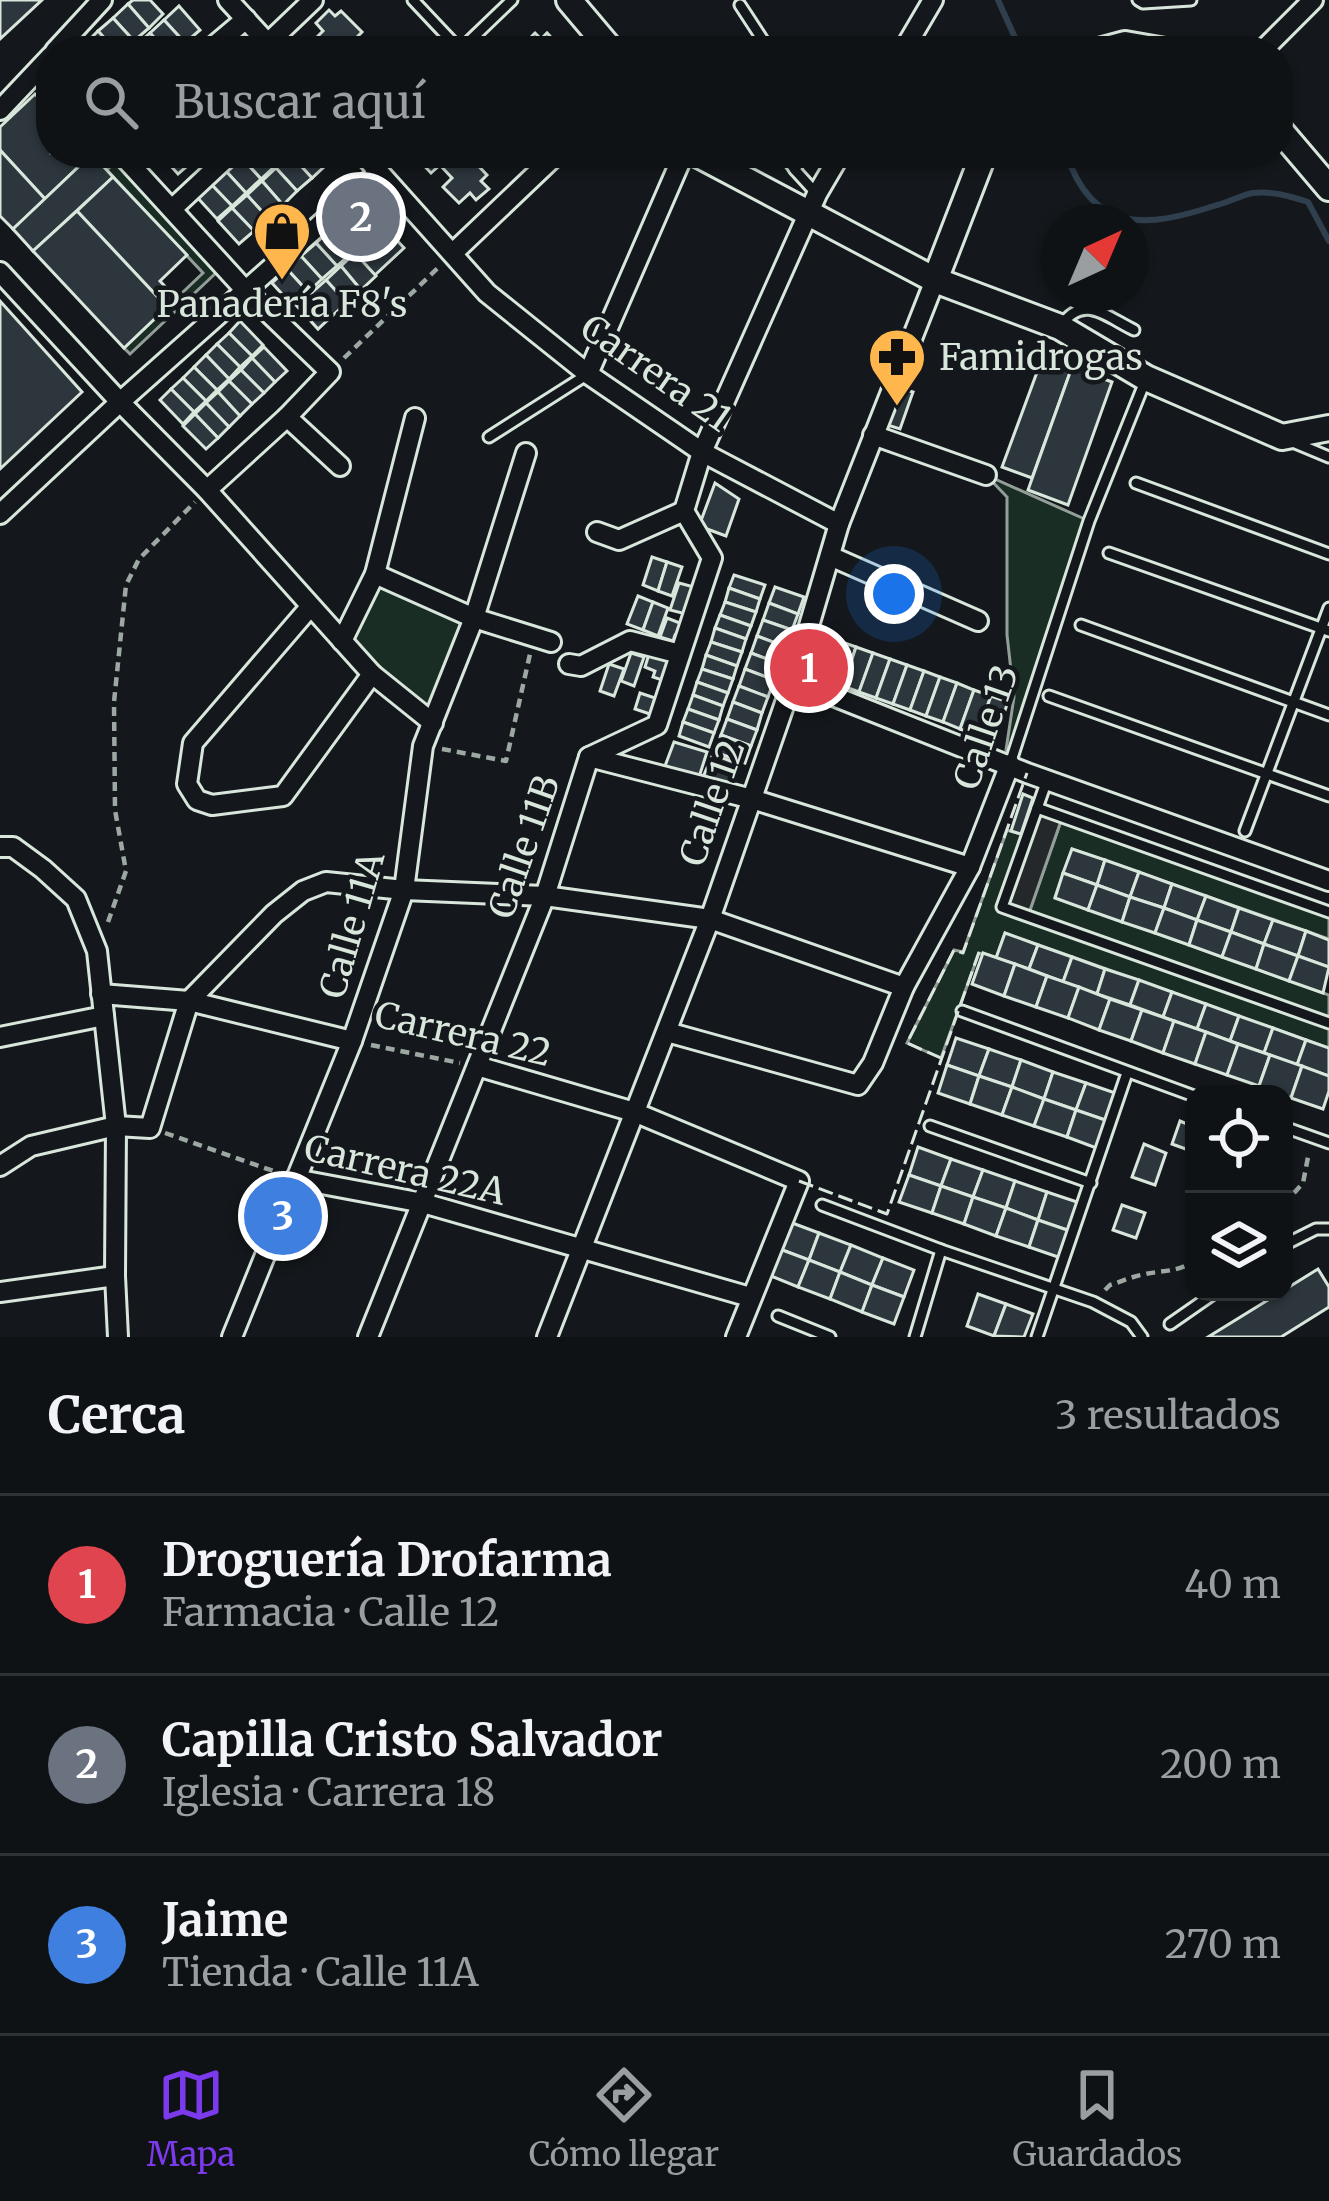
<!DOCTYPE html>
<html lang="es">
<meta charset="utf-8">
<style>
body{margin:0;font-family:Merriweather,serif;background:#1d2022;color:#f1f3f6}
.controls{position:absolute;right:36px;bottom:36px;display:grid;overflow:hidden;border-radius:24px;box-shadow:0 3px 9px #0004}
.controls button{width:108px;height:108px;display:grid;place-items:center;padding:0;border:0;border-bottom:3px solid #2f3234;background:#0f1215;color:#f1f3f6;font:60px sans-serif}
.compass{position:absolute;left:1041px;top:204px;width:108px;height:108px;border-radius:50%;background:#0f1215;box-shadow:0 3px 9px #0004;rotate:44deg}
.you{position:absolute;left:894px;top:594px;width:42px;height:42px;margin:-30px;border:9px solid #fff;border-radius:50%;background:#1a73e8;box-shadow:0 0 0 18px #1a73e833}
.badge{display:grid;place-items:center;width:78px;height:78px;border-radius:50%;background:#7c3aed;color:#fff;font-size:39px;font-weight:700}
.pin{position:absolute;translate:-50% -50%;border:6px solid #fff;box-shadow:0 3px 12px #0006}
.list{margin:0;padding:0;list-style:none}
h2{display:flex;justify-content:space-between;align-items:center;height:156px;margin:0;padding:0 48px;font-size:51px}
h2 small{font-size:39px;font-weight:400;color:#9b9ea0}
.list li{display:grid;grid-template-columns:78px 1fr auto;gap:36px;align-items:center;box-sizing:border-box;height:180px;padding:0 48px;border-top:3px solid #2f3234}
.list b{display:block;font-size:45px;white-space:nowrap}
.list p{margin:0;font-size:39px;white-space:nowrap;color:#9b9ea0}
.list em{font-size:39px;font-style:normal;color:#9b9ea0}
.icon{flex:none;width:66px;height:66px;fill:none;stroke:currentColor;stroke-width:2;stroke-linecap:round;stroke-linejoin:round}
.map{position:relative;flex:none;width:1329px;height:1337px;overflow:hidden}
.search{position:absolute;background:#0f1215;box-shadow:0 3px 9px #0004;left:36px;right:36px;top:36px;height:132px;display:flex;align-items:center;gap:30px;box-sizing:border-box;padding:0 42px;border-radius:48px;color:#9b9ea0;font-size:45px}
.sheet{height:696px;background:#0f1215}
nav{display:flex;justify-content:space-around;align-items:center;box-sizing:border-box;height:168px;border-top:3px solid #2f3234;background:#0f1215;font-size:33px;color:#9b9ea0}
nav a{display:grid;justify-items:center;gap:6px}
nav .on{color:#7c3aed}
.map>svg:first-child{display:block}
</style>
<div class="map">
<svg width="1329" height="1337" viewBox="0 0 1329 1337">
<rect width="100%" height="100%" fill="#14181c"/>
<!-- green -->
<g fill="#1a2d24" stroke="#939e99" stroke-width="3">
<polygon points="115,162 218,271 130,354 124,348 203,273 107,170"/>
<polygon points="986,475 1089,521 1014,753 1006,750 1014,697 1007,635 1007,497"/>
<polygon points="375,574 474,618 433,723 342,641"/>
<polygon points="1062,818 1329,912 1329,939 1072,849 1055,897 1329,995 1329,1048 1005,933 996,958 979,953 941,1058 907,1043 954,950 963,952 1007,830 1027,836 1028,915"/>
</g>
<!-- parking -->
<polygon fill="#24282b" stroke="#939e99" stroke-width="3" points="1037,808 1062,818 1028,916 1002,907"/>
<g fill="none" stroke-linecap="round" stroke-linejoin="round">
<!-- stream -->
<g stroke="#2f3f4d" stroke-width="6">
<polyline points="998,0 1021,51"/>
<path d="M1066 153C1093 235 1147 228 1217 205 1229 202 1241 195 1253 193 1273 191 1289 196 1308 202L1329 241"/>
</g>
</g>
<!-- building -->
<g fill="#2c363c" stroke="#d8e6dc" stroke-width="3">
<polygon points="0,0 42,0 0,39"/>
<polygon points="133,0 150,0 163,14 149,28 128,4"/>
<polygon points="128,4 149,28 134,41 113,18"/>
<polygon points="179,6 200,30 185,43 164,20"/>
<polygon points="329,10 335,16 341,11 362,32 355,39 364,49 371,42 380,51 326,51 315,39 323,31 316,23"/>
<polygon points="113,18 134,41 123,51 116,51 98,31"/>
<polygon points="164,20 185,43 176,51 166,51 150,33"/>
<polygon points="98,31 116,51 90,51 84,45"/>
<polygon points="150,33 166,51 140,51 135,46"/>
<polygon points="535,33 541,39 547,33 564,51 527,51 522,46"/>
<polygon points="35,94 51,111 51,153 92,154 45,199 0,150 0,127"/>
<polygon points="0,150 45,199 13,229 0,216"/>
<polygon points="159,153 186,153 193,161 178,174"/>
<polygon points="243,153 263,153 275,166 261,179 240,156"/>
<polygon points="293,153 316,153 326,165 312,178 291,155"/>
<polygon points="412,153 452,153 461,163 468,155 487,175 481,181 489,189 476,200 470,193 459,203 443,187 452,178 440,165 431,173"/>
<polygon points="92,154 113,177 33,251 13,229"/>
<polygon points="291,155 312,178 297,191 276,168"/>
<polygon points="240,156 261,179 246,193 225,170"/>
<polygon points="276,168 297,191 283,205 262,181"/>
<polygon points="225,170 246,193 232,206 210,183"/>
<polygon points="113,177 187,255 160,281 177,299 167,307 77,211"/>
<polygon points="262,181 283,205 268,218 247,195"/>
<polygon points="210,183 232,206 217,219 196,196"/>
<polygon points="247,195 268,218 254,231 232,208"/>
<polygon points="362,202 404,248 375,275 332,230"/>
<polygon points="232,208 254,231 239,244 218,221"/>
<polygon points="77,211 167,307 124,348 33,251"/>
<polygon points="330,230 352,253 337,266 316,243"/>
<polygon points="316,243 337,266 322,279 301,256"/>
<polygon points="355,253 376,276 361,290 341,266"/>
<polygon points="301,256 322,279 308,292 287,269"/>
<polygon points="341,266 361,290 347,303 326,280"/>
<polygon points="287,269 308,292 293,306 272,283"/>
<polygon points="326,280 347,303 332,316 311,293"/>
<polygon points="311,293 332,316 318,329 297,306"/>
<polygon points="0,301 82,392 0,469"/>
<polygon points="240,321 263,345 252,356 229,333"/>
<polygon points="229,333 252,356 240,367 217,344"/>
<polygon points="217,344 240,367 229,379 206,355"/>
<polygon points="264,347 287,371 275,382 252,358"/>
<polygon points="206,355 229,379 217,390 194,367"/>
<polygon points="1043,356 1072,367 1032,478 1002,467"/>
<polygon points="252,358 275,382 264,393 241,370"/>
<polygon points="194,367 217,390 206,401 183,378"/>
<polygon points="1072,367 1112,382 1068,505 1028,490"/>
<polygon points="241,370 264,393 252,404 229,381"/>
<polygon points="183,378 206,401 194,412 171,389"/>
<polygon points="229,381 252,404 240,416 218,392"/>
<polygon points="894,386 913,392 900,429 881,423"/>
<polygon points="171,389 194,412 183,424 160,400"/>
<polygon points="218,392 240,416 229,427 206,403"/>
<polygon points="206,403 229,427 218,438 195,414"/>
<polygon points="195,414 218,438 206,449 183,426"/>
<polygon points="715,483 739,499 726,536 699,526"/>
<polygon points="652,557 667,562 658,591 643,585"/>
<polygon points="667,562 682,567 672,596 658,591"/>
<polygon points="734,575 765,585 760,599 729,588"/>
<polygon points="679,583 694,587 686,614 670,610"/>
<polygon points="775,587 804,597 798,614 769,603"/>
<polygon points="729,588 760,599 756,612 725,602"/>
<polygon points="638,596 653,602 643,630 627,624"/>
<polygon points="653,602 668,608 658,636 643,630"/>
<polygon points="725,602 756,612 751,626 720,615"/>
<polygon points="769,603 798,614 792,630 763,620"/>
<polygon points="720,615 751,626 746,639 715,628"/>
<polygon points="667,618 685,625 680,637 675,635 673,641 660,637"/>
<polygon points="763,620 792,630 786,647 757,636"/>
<polygon points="715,628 746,639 742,652 711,642"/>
<polygon points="823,635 839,641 826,680 809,674"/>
<polygon points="757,636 786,647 780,664 751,653"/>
<polygon points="839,641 856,647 843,686 826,680"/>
<polygon points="711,642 742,652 737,666 706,655"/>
<polygon points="856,647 873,653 859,692 843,686"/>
<polygon points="631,653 644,657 634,686 621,681"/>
<polygon points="751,653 780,664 774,680 745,669"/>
<polygon points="873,653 890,659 876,698 859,692"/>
<polygon points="649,654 669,662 662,680 653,677 655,671 645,667"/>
<polygon points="706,655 737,666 733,679 702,669"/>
<polygon points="890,659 907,665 893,704 876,698"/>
<polygon points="609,664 624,669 614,696 600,691"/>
<polygon points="907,665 924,671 910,710 893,704"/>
<polygon points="702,669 733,679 728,693 697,682"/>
<polygon points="745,669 774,680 768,697 739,686"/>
<polygon points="924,671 940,677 926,716 910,710"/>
<polygon points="940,677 957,683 943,722 926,716"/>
<polygon points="697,682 728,693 723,706 693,695"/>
<polygon points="957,683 974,690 960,729 943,722"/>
<polygon points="739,686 768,697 762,713 733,702"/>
<polygon points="974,690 991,696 977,735 960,729"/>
<polygon points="640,693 655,698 650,714 635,709"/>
<polygon points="693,695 723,706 719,720 688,709"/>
<polygon points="991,696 1008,702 994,741 977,735"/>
<polygon points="733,702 762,713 757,730 727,719"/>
<polygon points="688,709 719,720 714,733 683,722"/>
<polygon points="727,719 757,730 751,746 721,735"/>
<polygon points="683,722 714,733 709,747 679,736"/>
<polygon points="721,735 751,746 745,763 715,752"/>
<polygon points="674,742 707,752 699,777 665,766"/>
<polygon points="713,754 738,764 730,785 703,777"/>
<polygon points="1023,794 1033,798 1021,834 1011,831"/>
<polygon points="1072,849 1105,860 1097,885 1063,873"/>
<polygon points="1105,860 1139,872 1130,897 1097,885"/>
<polygon points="1139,872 1172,884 1164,908 1130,897"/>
<polygon points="1063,873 1097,885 1088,910 1055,898"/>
<polygon points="1172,884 1206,896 1197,920 1164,908"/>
<polygon points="1097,885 1130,897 1122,922 1088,910"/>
<polygon points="1206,896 1239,908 1231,932 1197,920"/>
<polygon points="1130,897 1164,908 1155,933 1122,922"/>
<polygon points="1164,908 1197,920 1189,945 1155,933"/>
<polygon points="1239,908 1273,920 1264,944 1231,932"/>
<polygon points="1197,920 1231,932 1222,957 1189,945"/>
<polygon points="1273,920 1306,931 1298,956 1264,944"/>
<polygon points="1306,931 1329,940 1329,967 1298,956"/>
<polygon points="1231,932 1264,944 1256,969 1222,957"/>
<polygon points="1005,933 1038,945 1029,969 996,958"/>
<polygon points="1264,944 1298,956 1289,981 1256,969"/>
<polygon points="1038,945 1072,957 1063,982 1029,969"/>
<polygon points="983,953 1015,964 1004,996 972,984"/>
<polygon points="1298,956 1329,967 1323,993 1289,981"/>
<polygon points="1072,957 1105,969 1097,994 1063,982"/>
<polygon points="1015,964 1047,976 1036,1007 1004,996"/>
<polygon points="1105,969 1139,980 1130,1005 1097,994"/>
<polygon points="1047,976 1079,987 1068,1018 1036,1007"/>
<polygon points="1139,980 1172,992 1163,1017 1130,1005"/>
<polygon points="1079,987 1110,999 1099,1030 1068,1018"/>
<polygon points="1172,992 1206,1004 1197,1029 1163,1017"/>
<polygon points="1110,999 1142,1010 1131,1041 1099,1030"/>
<polygon points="1206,1004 1239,1016 1230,1041 1197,1029"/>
<polygon points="1142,1010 1174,1021 1163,1053 1131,1041"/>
<polygon points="1239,1016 1273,1028 1264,1053 1230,1041"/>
<polygon points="1174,1021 1206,1032 1195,1064 1163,1053"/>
<polygon points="1273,1028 1306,1040 1297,1065 1264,1053"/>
<polygon points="1206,1032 1238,1044 1227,1075 1195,1064"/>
<polygon points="956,1038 989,1049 979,1076 947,1065"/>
<polygon points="1306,1040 1329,1048 1329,1076 1297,1065"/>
<polygon points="1238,1044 1270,1055 1259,1086 1227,1075"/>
<polygon points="989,1049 1021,1060 1012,1087 979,1076"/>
<polygon points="1270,1055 1302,1066 1291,1098 1259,1086"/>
<polygon points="1021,1060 1053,1072 1044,1099 1012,1087"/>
<polygon points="947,1065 979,1076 970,1104 938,1093"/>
<polygon points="1302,1066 1329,1076 1329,1091 1323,1109 1291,1098"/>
<polygon points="1053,1072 1086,1083 1076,1110 1044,1099"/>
<polygon points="979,1076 1012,1087 1002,1115 970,1104"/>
<polygon points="1086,1083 1118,1094 1108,1121 1076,1110"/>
<polygon points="1012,1087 1044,1099 1034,1126 1002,1115"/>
<polygon points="1044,1099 1076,1110 1067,1137 1034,1126"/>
<polygon points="1076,1110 1108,1121 1099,1149 1067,1137"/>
<polygon points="1180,1121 1194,1127 1194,1152 1172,1144"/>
<polygon points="1144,1144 1166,1153 1155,1185 1132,1177"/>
<polygon points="918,1147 951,1159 941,1186 909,1175"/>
<polygon points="951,1159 983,1170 973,1197 941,1186"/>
<polygon points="983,1170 1015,1181 1006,1208 973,1197"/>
<polygon points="909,1175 941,1186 932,1213 899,1202"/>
<polygon points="1015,1181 1047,1192 1038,1220 1006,1208"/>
<polygon points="941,1186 973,1197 964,1224 932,1213"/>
<polygon points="1047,1192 1080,1203 1070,1231 1038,1220"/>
<polygon points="973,1197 1006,1208 996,1236 964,1224"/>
<polygon points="1122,1205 1145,1213 1136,1238 1113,1230"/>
<polygon points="1006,1208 1038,1220 1029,1247 996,1236"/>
<polygon points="1038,1220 1070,1231 1061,1258 1029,1247"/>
<polygon points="787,1221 819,1233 809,1260 777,1248"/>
<polygon points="819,1233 851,1245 840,1272 809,1260"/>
<polygon points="851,1245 883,1258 872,1285 840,1272"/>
<polygon points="777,1248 809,1260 798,1287 766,1274"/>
<polygon points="883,1258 914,1270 904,1297 872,1285"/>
<polygon points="809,1260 840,1272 830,1299 798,1287"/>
<polygon points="1318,1269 1329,1287 1329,1307 1281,1337 1208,1337"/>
<polygon points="840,1272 872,1285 862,1312 830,1299"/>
<polygon points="872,1285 904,1297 894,1324 862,1312"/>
<polygon points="978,1294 1006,1304 994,1336 967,1326"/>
<polygon points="1006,1304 1033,1314 1024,1337 994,1336"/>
</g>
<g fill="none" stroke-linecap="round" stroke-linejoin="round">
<!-- service casing -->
<g stroke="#d8e6dc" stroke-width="15">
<g id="service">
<polyline points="413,0 461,51"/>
<polyline points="1138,0 1143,3 1191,0"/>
<polyline points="740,5 770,51"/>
<polyline points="709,47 712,51"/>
<polyline points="460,50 512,0"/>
<polyline points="783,153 795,170"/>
<polyline points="803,153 795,170 815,192"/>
<path d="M1060 327C1083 293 1105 316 1134 330"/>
<polyline points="489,437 588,374"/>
<polyline points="1293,442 1329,457"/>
<polyline points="1136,483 1329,554"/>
<polyline points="1109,553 1329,631"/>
<polyline points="1081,625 1329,715"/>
<polyline points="1049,696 1329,796"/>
<polyline points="1010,764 1089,521 1146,379"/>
<polyline points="1047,780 1002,907 1329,1023"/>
<polyline points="1037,808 1329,912"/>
<polyline points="1245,831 1329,608"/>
<polyline points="962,1011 1194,1096"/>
<polyline points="930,1126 1091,1183"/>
<polyline points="1284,1127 1329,1143"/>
<polyline points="822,1205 941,1250 1093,1302 1131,1322 1142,1337"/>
<polyline points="1284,1245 1316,1229 1329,1229"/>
<polyline points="778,1316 830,1337"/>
<polyline points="1170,1324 1216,1292"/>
<polyline points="915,1337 941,1250"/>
<polyline points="1037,1337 1127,1073"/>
</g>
</g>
<!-- minor casing -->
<g stroke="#d8e6dc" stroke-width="24">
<g id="minor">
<polyline points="228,0 275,51"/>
<polyline points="268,43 313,0"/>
<polyline points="55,51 102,0"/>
<polyline points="208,51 246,19"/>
<polyline points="903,51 933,0"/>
<polyline points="1262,51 1313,0"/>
<polyline points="0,110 51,56"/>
<polyline points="120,153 247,292 330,372 287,417 207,490"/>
<polyline points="362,153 487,293 588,374 702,452 839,524"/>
<polyline points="172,209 232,153"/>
<polyline points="453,253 558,153"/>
<polyline points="0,272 120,402 207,490 372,674 433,723"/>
<polyline points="588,374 684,153"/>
<polyline points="287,417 340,466"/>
<polyline points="873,435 986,475"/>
<polyline points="0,514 120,402 378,173"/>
<polyline points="597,532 619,540 684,511"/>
<polyline points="830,556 978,621"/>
<polyline points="375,574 474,618 551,642"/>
<polyline points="310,607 193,743 187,784 197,800 212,805 283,796 372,674"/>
<polyline points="342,641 375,574 415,418"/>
<polyline points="569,664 581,666 630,641 680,654"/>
<polyline points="793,680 1027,773 1329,881"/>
<polyline points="589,757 752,799 970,867"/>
<polyline points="0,847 13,847 43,869 76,899 97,951 116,1126 115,1276 118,1337"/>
<polyline points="101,994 189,1001 352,1041"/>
<polyline points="667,1032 858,1085 873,1063 904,987 970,867 1010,764"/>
<polyline points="0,1037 104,1016"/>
<polyline points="477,1066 634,1112 799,1181 736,1337"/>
<polyline points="0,1166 31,1146 116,1126 150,1128 189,1001 274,914 303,891 326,882 404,890 545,896 710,919 904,987"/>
<polyline points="295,1179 423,1203 750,1297"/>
<polyline points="0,1292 115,1276"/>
<polyline points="232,1337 352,1041 404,890 423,746 474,618 526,453"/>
<polyline points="368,1337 545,896 589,757 657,725 712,558 684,511 702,452 817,194 841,153"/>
<polyline points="547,1337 710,919 793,680 839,524 935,280"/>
</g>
</g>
<!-- tertiary casing -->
<g stroke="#d8e6dc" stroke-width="30">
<g id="tertiary">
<polyline points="569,0 612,51"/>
<polyline points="1099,51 1125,44 1165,51"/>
<polyline points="1278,128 1329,188"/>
<polyline points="695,153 935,280 1060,327 1146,378 1282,437 1329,428"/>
<polyline points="935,280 984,153"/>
</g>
</g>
<!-- path -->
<g stroke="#9da8a2" stroke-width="4.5" stroke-dasharray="9 6" stroke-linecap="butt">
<polyline points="344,358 440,266"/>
<polyline points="442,749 506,761 530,654"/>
<polyline points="108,922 126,871 115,810 114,702 126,585 139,559 195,502"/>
<polyline points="371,1045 460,1063"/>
<polyline points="165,1133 279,1173"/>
<polyline points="1284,1204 1303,1183 1309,1152"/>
<path d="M1105 1290 1110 1285C1120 1282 1131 1277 1141 1275 1160 1270 1177 1273 1194 1261"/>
</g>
<!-- service -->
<use href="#service" stroke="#14181c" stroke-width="9"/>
<!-- minor -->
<use href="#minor" stroke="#14181c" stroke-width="18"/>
<!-- tertiary -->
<use href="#tertiary" stroke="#14181c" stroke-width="24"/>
<!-- fence -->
<g stroke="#d8e6dc" stroke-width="3" stroke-dasharray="15 6" stroke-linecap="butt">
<polyline points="941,1058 907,1043 954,950 963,953 1027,773"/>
<polyline points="799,1181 887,1214 979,952"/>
</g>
</g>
<!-- icons -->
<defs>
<g id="shop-pin" transform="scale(3)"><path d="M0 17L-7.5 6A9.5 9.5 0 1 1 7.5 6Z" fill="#ffb74d" stroke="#14181c"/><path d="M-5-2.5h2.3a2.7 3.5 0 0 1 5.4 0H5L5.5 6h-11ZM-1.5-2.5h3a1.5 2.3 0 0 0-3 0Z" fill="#111"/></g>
<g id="pharmacy-pin" transform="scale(3)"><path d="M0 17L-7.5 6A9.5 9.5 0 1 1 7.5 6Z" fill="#ffb74d" stroke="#14181c"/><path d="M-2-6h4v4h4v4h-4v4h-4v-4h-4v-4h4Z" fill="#111"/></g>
</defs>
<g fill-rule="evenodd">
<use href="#shop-pin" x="282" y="231"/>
<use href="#pharmacy-pin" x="897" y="357"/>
</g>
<g text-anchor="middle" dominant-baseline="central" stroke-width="9" stroke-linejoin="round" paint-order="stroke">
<!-- poi labels -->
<g font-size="36" fill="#d8e6dc" stroke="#14181c">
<text x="282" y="304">Panadería F8's</text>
<text x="939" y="357" text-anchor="start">Famidrogas</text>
</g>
<!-- street labels -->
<g font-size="36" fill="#d8e6dc" stroke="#14181c">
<text transform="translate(656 373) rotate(35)">Carrera 21</text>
<text transform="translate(986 727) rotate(-71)">Calle 13</text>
<text transform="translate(712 803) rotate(-71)">Calle 12</text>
<text transform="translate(524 847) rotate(-71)">Calle 11B</text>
<text transform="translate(352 925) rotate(-74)">Calle 11A</text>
<text transform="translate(463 1034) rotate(13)">Carrera 22</text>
<text transform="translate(405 1170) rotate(13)">Carrera 22A</text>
</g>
</g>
</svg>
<div class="controls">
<button><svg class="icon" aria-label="locate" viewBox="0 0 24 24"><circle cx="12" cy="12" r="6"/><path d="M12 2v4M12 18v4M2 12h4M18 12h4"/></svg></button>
<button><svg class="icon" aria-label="layers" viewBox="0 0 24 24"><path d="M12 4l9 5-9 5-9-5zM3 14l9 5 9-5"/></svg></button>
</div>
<svg class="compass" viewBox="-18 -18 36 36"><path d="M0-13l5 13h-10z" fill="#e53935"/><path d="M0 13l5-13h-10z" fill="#9b9ea0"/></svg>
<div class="you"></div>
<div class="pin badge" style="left:809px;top:668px;background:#e0444e">1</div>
<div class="pin badge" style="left:361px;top:217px;background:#6b7280">2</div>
<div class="pin badge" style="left:283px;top:1216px;background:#3f7fe0">3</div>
<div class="search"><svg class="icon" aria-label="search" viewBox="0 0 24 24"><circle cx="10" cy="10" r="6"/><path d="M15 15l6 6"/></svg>Buscar aquí</div>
</div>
<section class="sheet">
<h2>Cerca<small>3 resultados</small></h2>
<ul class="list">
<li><span class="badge" style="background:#e0444e">1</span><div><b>Droguería Drofarma</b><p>Farmacia · Calle 12</p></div><em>40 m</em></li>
<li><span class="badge" style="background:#6b7280">2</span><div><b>Capilla Cristo Salvador</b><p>Iglesia · Carrera 18</p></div><em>200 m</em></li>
<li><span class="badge" style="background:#3f7fe0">3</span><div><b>Jaime</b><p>Tienda · Calle 11A</p></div><em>270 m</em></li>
</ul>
</section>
<nav>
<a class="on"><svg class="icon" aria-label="map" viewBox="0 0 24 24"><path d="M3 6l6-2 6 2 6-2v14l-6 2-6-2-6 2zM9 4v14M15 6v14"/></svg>Mapa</a>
<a><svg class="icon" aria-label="directions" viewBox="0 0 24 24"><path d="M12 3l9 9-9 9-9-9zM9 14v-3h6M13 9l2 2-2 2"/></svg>Cómo llegar</a>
<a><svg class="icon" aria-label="saved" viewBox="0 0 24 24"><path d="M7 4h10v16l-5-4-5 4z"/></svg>Guardados</a>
</nav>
